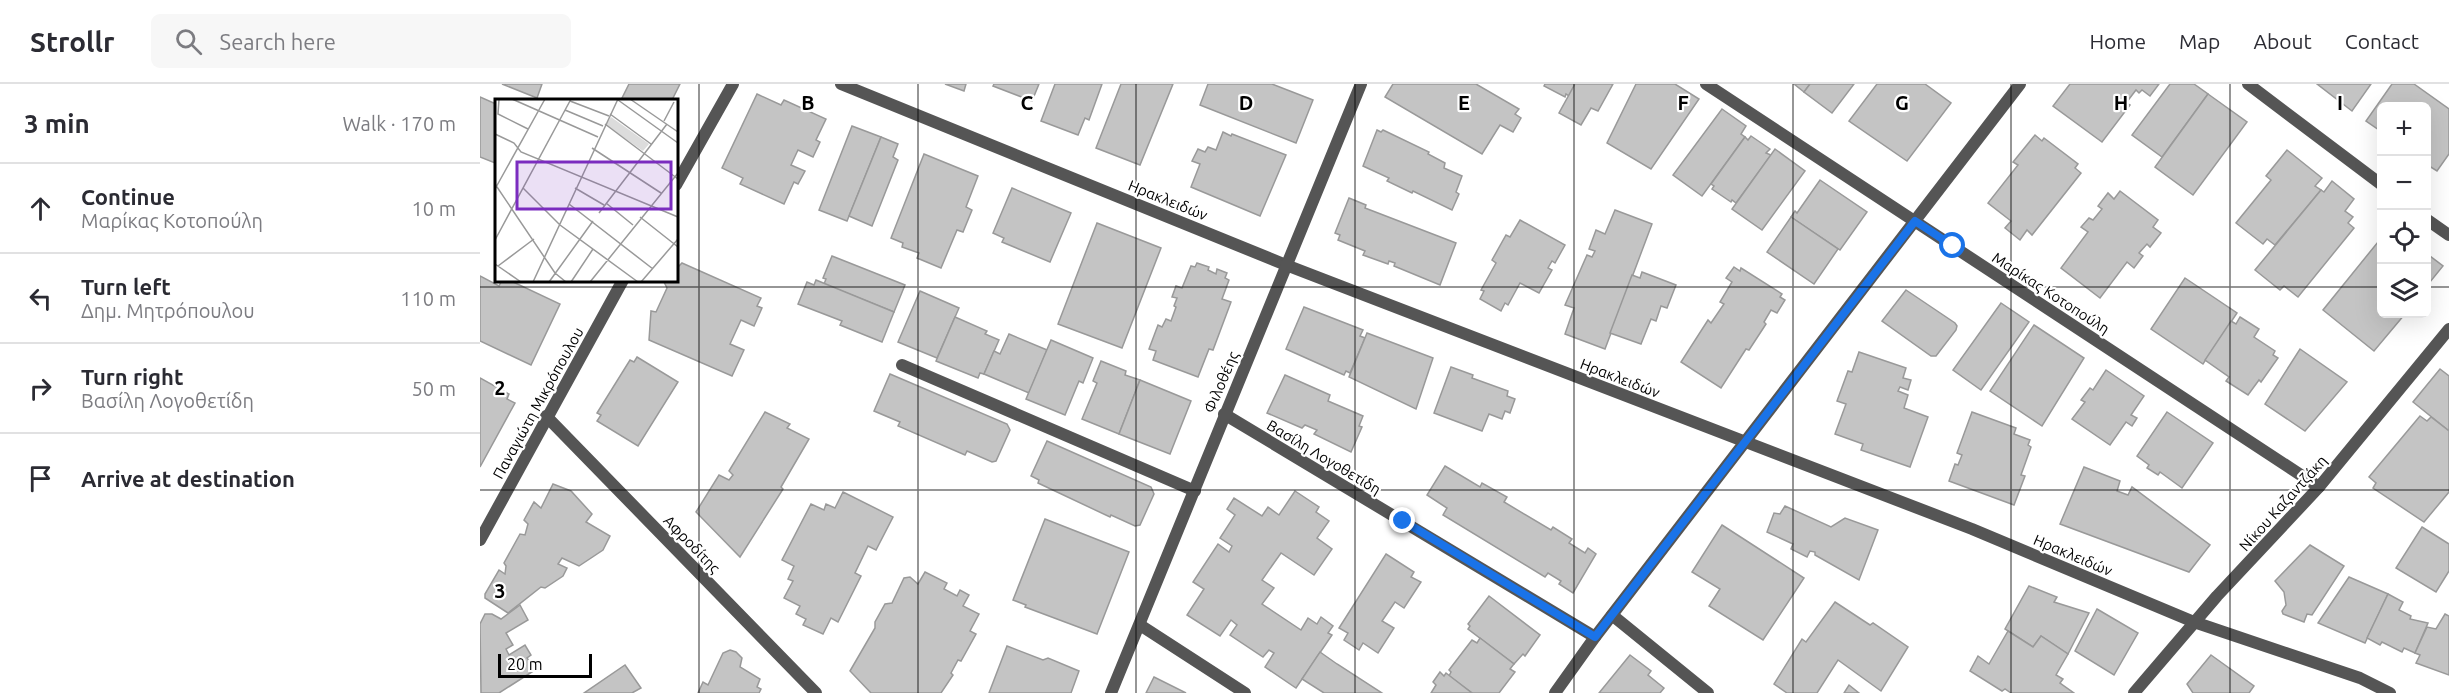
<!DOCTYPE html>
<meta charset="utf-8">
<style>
body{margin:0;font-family:Ubuntu,sans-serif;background:#f7f7f7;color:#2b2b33}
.controls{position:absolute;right:18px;top:18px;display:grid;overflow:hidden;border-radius:9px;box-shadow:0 6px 24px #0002}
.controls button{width:54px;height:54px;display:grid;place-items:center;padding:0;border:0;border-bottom:2px solid #e1e1e2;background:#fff;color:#2b2b33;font:30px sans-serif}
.scale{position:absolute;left:18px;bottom:15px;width:94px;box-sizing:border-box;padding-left:6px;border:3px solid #000;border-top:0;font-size:16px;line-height:21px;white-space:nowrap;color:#000;-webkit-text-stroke:4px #fff;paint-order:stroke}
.stop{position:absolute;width:18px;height:18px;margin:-14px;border:4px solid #1a73e8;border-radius:50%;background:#fff}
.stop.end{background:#1a73e8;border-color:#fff;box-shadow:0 2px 6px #0008}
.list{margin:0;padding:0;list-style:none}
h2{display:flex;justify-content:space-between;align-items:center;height:78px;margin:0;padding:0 24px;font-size:26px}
h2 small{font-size:20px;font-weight:400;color:#7c7c81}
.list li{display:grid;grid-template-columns:39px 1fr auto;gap:18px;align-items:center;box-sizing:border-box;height:90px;padding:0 24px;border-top:2px solid #e1e1e2}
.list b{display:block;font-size:22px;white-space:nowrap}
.list p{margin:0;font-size:20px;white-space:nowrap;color:#7c7c81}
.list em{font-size:20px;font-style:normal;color:#7c7c81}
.icon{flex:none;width:33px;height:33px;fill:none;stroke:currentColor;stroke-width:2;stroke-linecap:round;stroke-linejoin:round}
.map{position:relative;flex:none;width:1969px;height:609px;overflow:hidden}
header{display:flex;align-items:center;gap:36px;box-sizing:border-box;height:84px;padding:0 30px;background:#fff;border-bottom:2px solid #e1e1e2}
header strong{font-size:28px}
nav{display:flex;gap:33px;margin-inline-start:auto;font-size:21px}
.search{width:420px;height:54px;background:#f7f7f7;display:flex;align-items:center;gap:15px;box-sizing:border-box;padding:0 21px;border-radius:9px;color:#7c7c81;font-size:22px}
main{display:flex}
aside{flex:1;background:#fff}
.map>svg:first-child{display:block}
</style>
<header>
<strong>Strollr</strong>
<div class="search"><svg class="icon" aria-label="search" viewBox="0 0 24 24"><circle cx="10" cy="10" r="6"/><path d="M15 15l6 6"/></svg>Search here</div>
<nav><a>Home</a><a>Map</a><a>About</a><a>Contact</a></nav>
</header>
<main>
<aside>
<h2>3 min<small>Walk · 170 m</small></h2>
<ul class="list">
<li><svg class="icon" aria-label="ahead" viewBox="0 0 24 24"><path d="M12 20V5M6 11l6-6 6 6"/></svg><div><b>Continue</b><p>Μαρίκας Κοτοπούλη</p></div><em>10 m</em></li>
<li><svg class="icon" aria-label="left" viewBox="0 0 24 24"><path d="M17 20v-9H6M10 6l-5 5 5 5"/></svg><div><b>Turn left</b><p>Δημ. Μητρόπουλου</p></div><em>110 m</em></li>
<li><svg class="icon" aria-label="right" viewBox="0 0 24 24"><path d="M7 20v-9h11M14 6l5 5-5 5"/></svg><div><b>Turn right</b><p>Βασίλη Λογοθετίδη</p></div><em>50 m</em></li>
<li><svg class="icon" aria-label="arrive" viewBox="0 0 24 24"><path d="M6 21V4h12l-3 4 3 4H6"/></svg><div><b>Arrive at destination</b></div></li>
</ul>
</aside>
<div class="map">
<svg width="1969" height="609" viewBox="0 0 1969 609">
<rect width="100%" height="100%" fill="#fff"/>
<!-- building -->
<g fill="#c4c4c4" stroke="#999" stroke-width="1.5">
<polygon points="22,0 62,0 57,14"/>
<polygon points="149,0 200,0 192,16 141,16"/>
<polygon points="465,0 486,0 484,7"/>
<polygon points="514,0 559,0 552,17 513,2"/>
<polygon points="575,0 622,0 609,36 605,34 598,51 561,37"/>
<polygon points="641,0 693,0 660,81 616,64"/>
<polygon points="728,0 792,0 833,16 816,59 720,21"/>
<polygon points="913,0 996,0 1039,25 1035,30 1041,34 1033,48 1020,41 1002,70 905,13"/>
<polygon points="1065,0 1095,0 1089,12 1086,10 1085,13 1064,2"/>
<polygon points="1095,0 1133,0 1118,27 1111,24 1101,41 1079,29"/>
<polygon points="1156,0 1195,0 1219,15 1171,85 1127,59"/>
<polygon points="1314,0 1330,0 1324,8"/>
<polygon points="1330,0 1374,0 1352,29 1324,8"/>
<polygon points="1397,0 1445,0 1471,19 1427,77 1369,37"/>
<polygon points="1590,0 1679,0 1670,12 1662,6 1659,9 1656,6 1646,19 1650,21 1622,58 1573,22"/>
<polygon points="1690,0 1714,0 1728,10 1682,73 1652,51"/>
<polygon points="1837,0 1891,0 1872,27"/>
<polygon points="1912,0 1934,0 1969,25 1969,70 1957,87 1946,80 1946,22 1902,22 1902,48 1886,37"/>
<polygon points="277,10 301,21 304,16 346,35 336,56 340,58 333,73 318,66 311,81 325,87 318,100 314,98 304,120 260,100 263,94 242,84"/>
<polygon points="1728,10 1767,38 1713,111 1675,83"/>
<polygon points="0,13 16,20 15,79 0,73"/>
<polygon points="1242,25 1266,42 1261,50 1265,53 1222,112 1193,91"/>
<polygon points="372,42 401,53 367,137 339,126"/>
<polygon points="897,46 901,48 903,46 949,68 948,70 965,79 964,84 982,92 976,108 979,110 972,126 933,107 932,109 907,97 909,94 883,82"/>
<polygon points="743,48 751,52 752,50 806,71 780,132 711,103 720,80 712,77 718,65 725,68 728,63 736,66"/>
<polygon points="1555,51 1562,57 1564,54 1598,80 1595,84 1601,89 1552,151 1547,146 1540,156 1525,144 1531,137 1508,119 1538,81 1533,78"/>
<polygon points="1271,52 1290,65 1286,69 1291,71 1256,119 1252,116 1251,118 1232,105 1234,102 1231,100 1265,53 1268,56"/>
<polygon points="401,53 418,60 413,73 418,76 392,142 369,132"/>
<polygon points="1295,65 1325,87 1282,146 1252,125"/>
<polygon points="1807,66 1842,94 1835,102 1841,106 1795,161 1787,155 1783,160 1756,139 1791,96 1786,92"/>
<polygon points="444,70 498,92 486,123 492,126 483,148 477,146 461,184 437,174 439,169 422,163 423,159 411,154"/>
<polygon points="1340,96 1387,128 1360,166 1311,133 1315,127 1317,129"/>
<polygon points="1852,97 1874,115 1865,127 1873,133 1868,139 1874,144 1818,213 1804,202 1800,206 1775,186 1841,106 1844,108"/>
<polygon points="532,104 591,129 570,178 522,158 524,154 513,149"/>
<polygon points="1640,107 1678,136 1673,143 1681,149 1670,163 1667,160 1659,169 1663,172 1654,184 1647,178 1620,214 1581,184 1608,148 1601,143 1609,134 1613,136 1622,125 1618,122 1628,109 1634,115"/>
<polygon points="869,114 886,121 885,124 976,159 960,201 914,182 915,179 909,177 908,180 883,171 885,167 858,156 860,151 855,149"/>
<polygon points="1135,126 1172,140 1125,265 1085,250 1094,224 1085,221 1107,171 1112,173 1115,167 1109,165 1116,146 1125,150"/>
<polygon points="1311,133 1358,165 1334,200 1287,168"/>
<polygon points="1040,136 1085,161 1075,179 1072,177 1068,184 1072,186 1059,209 1040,199 1028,221 1025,219 1021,227 1000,215 1004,207 1001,206 1016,179 1012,176 1026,151 1030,153"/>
<polygon points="617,139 681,164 642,264 578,240"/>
<polygon points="1902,153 1902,230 1925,230 1894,267 1843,226"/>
<polygon points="1946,169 1963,182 1946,203"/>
<polygon points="352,172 425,201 414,228 344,200 346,195 343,194"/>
<polygon points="202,179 281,214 277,222 282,224 274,242 261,236 250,260 264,266 252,292 169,256 171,227 176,228 187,204 184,198 196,196 196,185"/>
<polygon points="717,179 729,183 728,186 736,190 737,185 747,189 745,194 749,196 742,215 751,218 733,266 729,265 718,293 673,276 676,267 669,265 678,241 682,243 686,235 691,237 696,223 694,222 697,214 692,213 696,202 702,204 711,182 715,183"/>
<polygon points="1254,183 1260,187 1261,184 1302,210 1300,213 1305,216 1297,229 1291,226 1284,238 1286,240 1269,266 1266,265 1241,304 1201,278 1228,236 1231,239 1244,220 1240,218 1252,198 1246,194"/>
<polygon points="1162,188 1196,201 1187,224 1181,222 1176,237 1171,235 1161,260 1130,249 1152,191 1160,194"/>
<polygon points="0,192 19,202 22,196 29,196 80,220 51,281 0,257"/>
<polygon points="1705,194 1757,229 1723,280 1671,245"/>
<polygon points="336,196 414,228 402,258 360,241 362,237 318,220 327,198 334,201"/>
<polygon points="1426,206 1475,239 1477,242 1476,246 1456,272 1451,272 1402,237"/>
<polygon points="440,207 479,224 457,274 418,258"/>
<polygon points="1521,219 1549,238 1501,306 1473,286"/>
<polygon points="824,223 883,246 880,252 885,254 870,289 866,287 864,291 806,265"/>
<polygon points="475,233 507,247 505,250 519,256 504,290 500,289 498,294 456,277"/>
<polygon points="1760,233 1779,245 1774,253 1795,267 1793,271 1798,274 1781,298 1779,296 1768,311 1746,297 1749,293 1725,276 1751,237 1756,240"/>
<polygon points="1554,241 1604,274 1562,342 1510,307"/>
<polygon points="887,249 953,274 936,325 869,293"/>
<polygon points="529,250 567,266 549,309 504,290 514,267 520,270"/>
<polygon points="571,256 613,274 603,299 599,297 585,331 546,315"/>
<polygon points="1820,265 1867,298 1825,347 1785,320"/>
<polygon points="1379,268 1426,284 1423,294 1431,296 1428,306 1420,303 1418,307 1428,311 1424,324 1448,333 1430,383 1381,366 1383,360 1355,350 1366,320 1357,317 1368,287 1372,288"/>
<polygon points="157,273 198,298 158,362 117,337 121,331 117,329 150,276 154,278"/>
<polygon points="621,277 646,287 645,291 660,296 639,350 602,335 617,299 613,297"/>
<polygon points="971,283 993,291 992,294 1028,307 1027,312 1035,315 1030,329 1025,327 1022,335 1009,330 1002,347 954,329"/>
<polygon points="1960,285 1969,292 1969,347 1933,318"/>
<polygon points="1626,286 1664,312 1651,331 1657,334 1652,342 1646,338 1630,361 1592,335 1605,318 1601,316 1610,304 1613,306"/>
<polygon points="410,290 527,340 530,346 516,377 512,378 487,367 485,371 418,342 420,338 394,327"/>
<polygon points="805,291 850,311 848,317 883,332 879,342 882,343 871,368 834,350 837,346 825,341 822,344 787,329"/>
<polygon points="0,294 29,310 27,315 35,319 0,383"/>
<polygon points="660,296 711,317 690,370 639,350"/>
<polygon points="285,328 310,340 307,344 329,355 301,403 303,405 260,473 216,428 239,391 249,396 253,391 249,387"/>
<polygon points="1492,328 1536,344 1534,350 1550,356 1548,361 1551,363 1541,391 1545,392 1534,421 1469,397 1475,380 1478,381 1482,371 1477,369"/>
<polygon points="1687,328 1733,359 1702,404 1680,388 1678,391 1667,384 1669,381 1657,372"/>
<polygon points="1940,332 1947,337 1951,333 1969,347 1969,408 1944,438 1893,404 1896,399 1889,393"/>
<polygon points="567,357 671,403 674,410 660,441 655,442 631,431 630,433 558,399 559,396 551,392"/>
<polygon points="965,382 1000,403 1002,399 1027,413 1024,418 1071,446 1073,443 1092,455 1089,459 1105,469 1108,464 1116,470 1093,509 1079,500 1081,497 1068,489 1065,493 963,431 967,424 947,411"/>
<polygon points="1604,383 1640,397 1637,407 1648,411 1652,403 1730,461 1709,488 1580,440"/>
<polygon points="73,400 91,407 112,430 106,438 130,452 123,466 99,482 82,474 78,480 87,484 83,492 65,504 61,503 28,529 5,514 5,510 19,486 25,490 26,482 24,479 40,450 45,451 48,440 44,436 54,418 61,424"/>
<polygon points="815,407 839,423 836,428 849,437 837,454 852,465 834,491 801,469 782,496 794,504 782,520 821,546 828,534 837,540 841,533 853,542 848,549 852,551 816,604 785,583 794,569 789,566 783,573 750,551 757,541 751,536 740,552 707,531 724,505 713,498 738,460 749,468 752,462 740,454 755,431 747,425 754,414 782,432 788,423 799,431"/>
<polygon points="363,408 413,433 396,466 388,462 375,489 381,492 358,538 351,534 343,550 323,541 326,535 316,530 320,522 304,514 313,497 308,495 314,482 302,476 331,420 344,426 346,420 355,424"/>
<polygon points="1305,422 1351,443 1365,434 1398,446 1379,496 1335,471 1335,468 1330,467 1327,473 1311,465 1313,460 1287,448 1294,429 1300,430"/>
<polygon points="565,435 649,468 617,550 545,523 546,521 533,516"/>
<polygon points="1242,441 1324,494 1283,556 1229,522 1240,505 1212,488"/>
<polygon points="1942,443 1969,460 1969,487 1956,508 1916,484"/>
<polygon points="1830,461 1864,482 1832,531 1827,530 1824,538 1803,530 1802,527 1806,521 1804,508 1795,497"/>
<polygon points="906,470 934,488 931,493 941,498 924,524 915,518 902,537 914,544 898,569 883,559 879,566 864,556 868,549 859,544"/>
<polygon points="445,488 467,499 464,505 477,512 480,506 489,511 483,522 499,530 490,547 496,550 481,577 478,576 471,589 473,591 461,609 391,609 370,587 395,544 395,538 405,520 412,519 424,494 430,493 438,500"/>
<polygon points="1869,493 1908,510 1885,559 1838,539"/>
<polygon points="1549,502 1577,513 1574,518 1609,529 1588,570 1561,552 1553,563 1525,545"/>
<polygon points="1908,510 1923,518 1919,526 1931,532 1930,535 1948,539 1935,569 1924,564 1922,568 1902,558 1900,561 1887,554"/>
<polygon points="1009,512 1060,551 1045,572 1043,570 1034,580 988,545 990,542 988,540"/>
<polygon points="1355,518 1390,541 1393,539 1428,563 1401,607 1358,576 1337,609 1307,609 1294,600 1322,555 1326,558"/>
<polygon points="40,521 48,536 26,549 33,561 26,565 29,571 45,561 51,571 47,574 55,586 19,609 1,609 0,540 5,530 12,530 21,535"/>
<polygon points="1617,525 1658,549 1634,591 1595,567"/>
<polygon points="1965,530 1969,532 1969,591 1936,579 1940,571 1935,569 1947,543 1956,545"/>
<polygon points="1528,547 1553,563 1561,552 1588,570 1576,591 1583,595 1580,599 1594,609 1531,609 1525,605 1522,607 1490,587 1498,572 1509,580"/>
<polygon points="1000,554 1034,580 1030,585 1035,588 1019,609 992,609 969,592 971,588 969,586 992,556 997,559"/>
<polygon points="527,562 563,576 568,574 599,587 591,609 509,609"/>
<polygon points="250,566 256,568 262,574 260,583 280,595 277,603 281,605 279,609 218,609 223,598 228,601 243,569"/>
<polygon points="840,568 857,580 902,609 844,609 822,595"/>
<polygon points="1150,571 1171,587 1168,591 1184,604 1180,609 1119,609"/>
<polygon points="1731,571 1774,602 1769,609 1713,609 1707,600"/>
<polygon points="145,581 161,604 152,609 104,609"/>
<polygon points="960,588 964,592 966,589 992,609 951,609 956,601 953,598"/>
<polygon points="674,593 706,609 666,609"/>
<polygon points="1369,601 1379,609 1364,609"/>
</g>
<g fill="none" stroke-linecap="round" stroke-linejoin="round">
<!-- service -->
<polyline stroke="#555" stroke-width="12" points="422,281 715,407"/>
<!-- minor -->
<g stroke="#555" stroke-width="12">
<polyline points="361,0 806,181 1492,445 1714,538 1880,594 1910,609"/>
<polyline points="1226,0 1839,403"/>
<polyline points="1768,0 1902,101"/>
<polyline points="196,101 253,0"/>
<polyline points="1946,135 1969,151"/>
<polyline points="744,330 1115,553"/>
<polyline points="66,332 336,609"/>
<polyline points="0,456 143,196"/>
<polyline points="1132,531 1228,609"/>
<polyline points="660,541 765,609"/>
<polyline points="1075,609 1115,553 1540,0"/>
<polyline points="1654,609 1737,512 1839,403 1969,245"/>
</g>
<!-- tertiary -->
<polyline stroke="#555" stroke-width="12" points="631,609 881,0"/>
</g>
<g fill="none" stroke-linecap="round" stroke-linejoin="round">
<!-- route -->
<polyline stroke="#1a73e8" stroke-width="8" points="923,437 1115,553 1435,137 1473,162"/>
</g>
<!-- grid -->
<path fill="none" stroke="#000" stroke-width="1.5" stroke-opacity="0.55" d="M219 0V609M438 0V609M656 0V609M875 0V609M1094 0V609M1313 0V609M1531 0V609M1750 0V609M0 203H1902M1946 203H1969M0 406H1969"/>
<g text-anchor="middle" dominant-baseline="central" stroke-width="4.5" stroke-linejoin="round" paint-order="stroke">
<!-- street labels -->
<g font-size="15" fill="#000" stroke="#fff">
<text transform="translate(688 116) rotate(22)">Ηρακλειδών</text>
<text transform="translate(1571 209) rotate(33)">Μαρίκας Κοτοπούλη</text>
<text transform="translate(1140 294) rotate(21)">Ηρακλειδών</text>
<text transform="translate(741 298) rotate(-67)">Φιλοθέης</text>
<text transform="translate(58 319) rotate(-61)">Παναγιώτη Μικρόπουλου</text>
<text transform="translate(844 373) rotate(31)">Βασίλη Λογοθετίδη</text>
<text transform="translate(1803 419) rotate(-48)">Νίκου Καζαντζάκη</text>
<text transform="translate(212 460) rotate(46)">Αφροδίτης</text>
<text transform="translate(1593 471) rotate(23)">Ηρακλειδών</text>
</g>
</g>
<!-- overview -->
<g transform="translate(15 15)">
<rect width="183" height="183" fill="#fff"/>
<path d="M116 18 154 45 148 52 111 26Z" fill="#dcdcdc"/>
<path fill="none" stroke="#999" stroke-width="1.5" d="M4 0 3 15 33 30M17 0 103 38M135 0 183 33M123 1 183 44M75 2 114 17M70 11 108 27M115 15 156 45M169 22 179 3M110 25 183 80M0 35 19 44 26 53 183 118M97 49 166 94M0 85 60 174 71 183M28 89 65 126 143 183M80 89 109 106M0 90 50 0M111 104 138 126M74 105 158 170M104 114 172 25M145 118 183 148M0 141 76 0M0 165 26 183M3 167 39 140M38 183 123 0M54 183 98 122M76 183 98 150M95 183 183 74M146 183 183 140"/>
<path fill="#7b2cbf" fill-opacity="0.15" stroke="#7b2cbf" stroke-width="3" d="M22 63H176V110H22Z"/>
<rect width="183" height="183" fill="none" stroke="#000" stroke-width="3"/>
</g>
<g font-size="20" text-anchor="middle" font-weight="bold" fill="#000" stroke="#fff" stroke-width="4.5" stroke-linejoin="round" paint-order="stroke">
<text x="328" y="26">B</text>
<text x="547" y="26">C</text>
<text x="766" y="26">D</text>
<text x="984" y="26">E</text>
<text x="1203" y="26">F</text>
<text x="1422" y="26">G</text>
<text x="1641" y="26">H</text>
<text x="1860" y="26">I</text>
<text x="20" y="311">2</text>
<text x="20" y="514">3</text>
</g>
</svg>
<div class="controls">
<button>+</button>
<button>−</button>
<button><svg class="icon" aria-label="locate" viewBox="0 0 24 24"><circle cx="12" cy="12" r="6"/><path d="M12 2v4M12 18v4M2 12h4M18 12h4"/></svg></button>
<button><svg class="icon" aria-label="layers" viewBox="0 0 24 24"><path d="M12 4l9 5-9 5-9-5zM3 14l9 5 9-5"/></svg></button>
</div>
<div class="scale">20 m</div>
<div class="stop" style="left:1473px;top:162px"></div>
<div class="stop end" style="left:923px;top:437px"></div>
</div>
</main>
